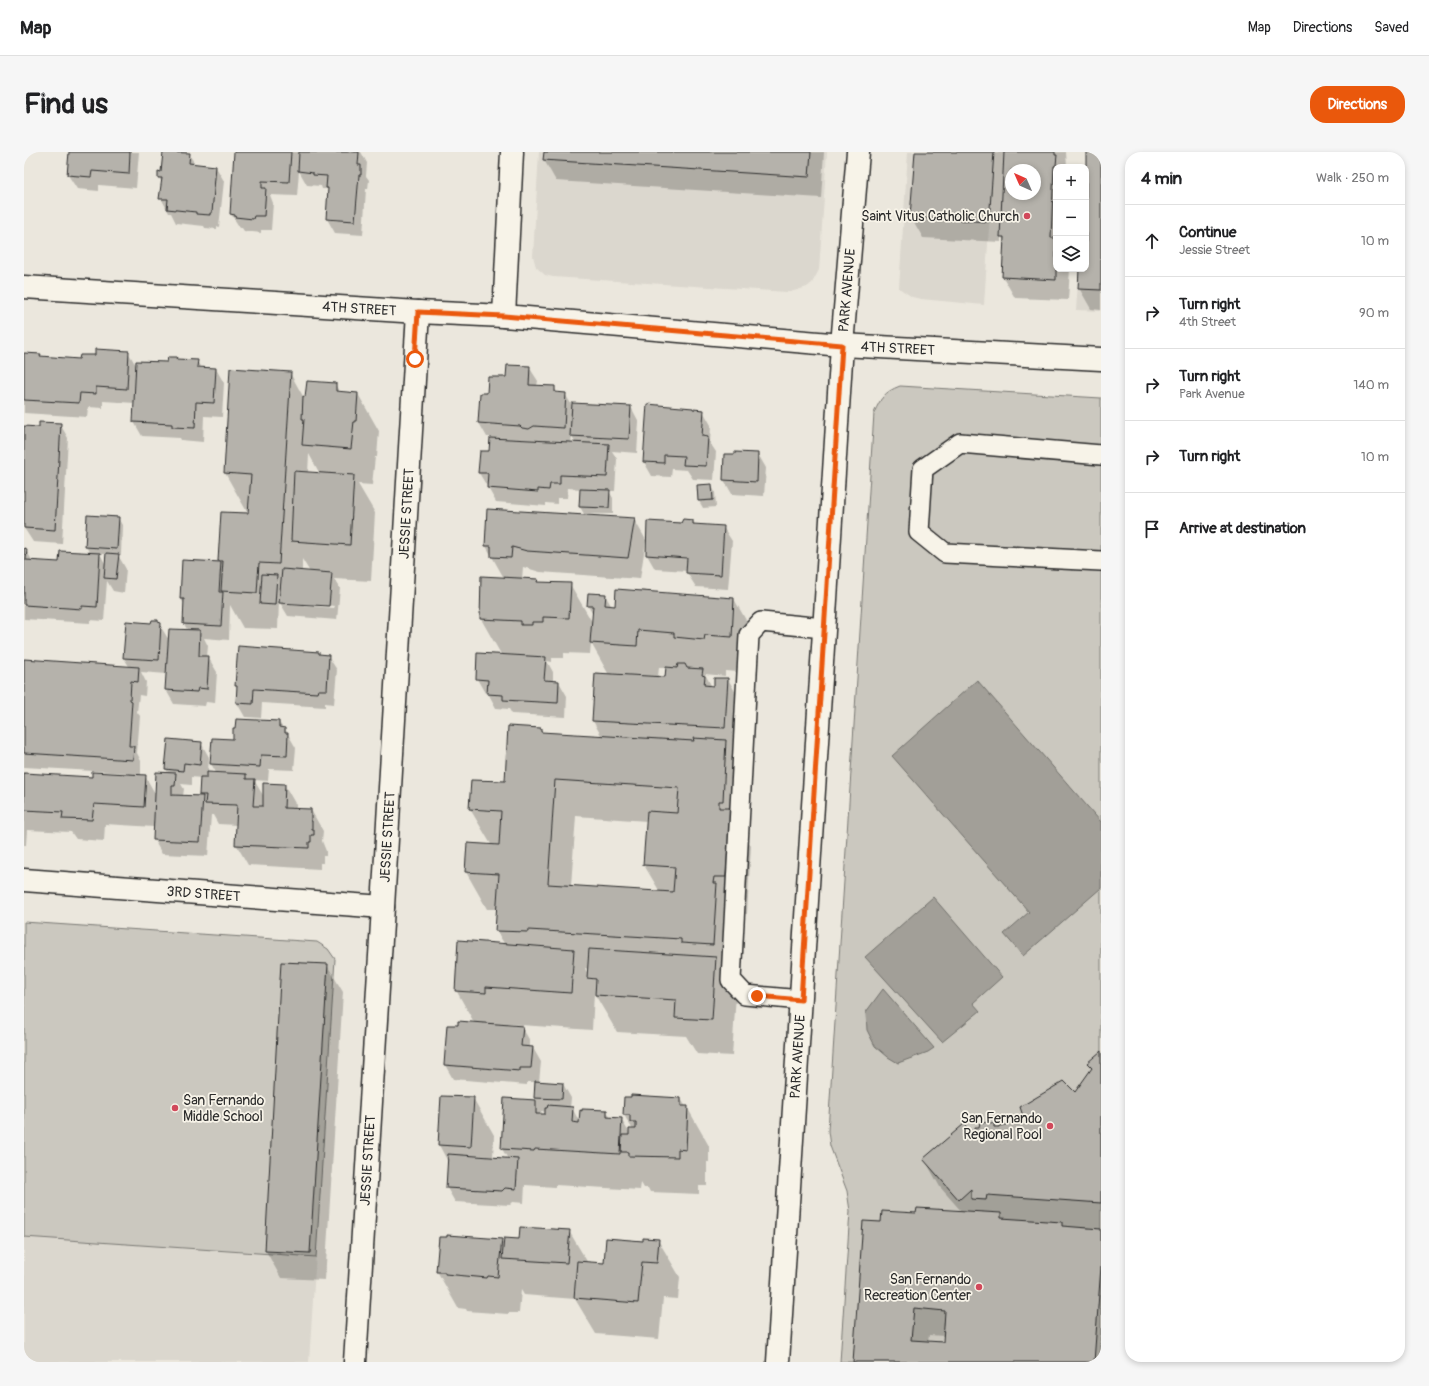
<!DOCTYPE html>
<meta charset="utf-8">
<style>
body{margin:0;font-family:Pangolin,sans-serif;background:#f6f6f6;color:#202124}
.controls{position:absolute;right:12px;top:12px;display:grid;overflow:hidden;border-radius:8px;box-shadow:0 2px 6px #0003}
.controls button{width:36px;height:36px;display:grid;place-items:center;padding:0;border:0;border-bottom:1px solid #e0e0e0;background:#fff;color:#202124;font:20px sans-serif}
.compass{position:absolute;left:981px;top:12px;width:36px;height:36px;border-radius:50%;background:#fff;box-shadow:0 2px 6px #0003;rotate:315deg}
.stop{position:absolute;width:12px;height:12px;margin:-9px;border:3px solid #ea580c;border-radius:50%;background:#fff}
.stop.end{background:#ea580c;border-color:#fff;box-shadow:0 1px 4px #0008}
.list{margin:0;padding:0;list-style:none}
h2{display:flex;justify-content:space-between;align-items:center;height:52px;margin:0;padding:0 16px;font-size:17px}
h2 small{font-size:13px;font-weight:400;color:#757577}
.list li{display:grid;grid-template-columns:26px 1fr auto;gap:12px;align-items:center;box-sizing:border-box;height:72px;padding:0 16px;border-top:1px solid #e0e0e0}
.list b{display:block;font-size:15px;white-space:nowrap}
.list p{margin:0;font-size:13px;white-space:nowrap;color:#757577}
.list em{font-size:13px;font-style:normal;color:#757577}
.icon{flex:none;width:22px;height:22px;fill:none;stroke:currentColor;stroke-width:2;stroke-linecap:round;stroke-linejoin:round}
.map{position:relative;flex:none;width:1077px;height:1210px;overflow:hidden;border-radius:16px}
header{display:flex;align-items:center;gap:24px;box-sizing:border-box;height:56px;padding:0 20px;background:#fff;border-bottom:1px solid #e0e0e0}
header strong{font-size:19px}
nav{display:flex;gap:22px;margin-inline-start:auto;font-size:14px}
.intro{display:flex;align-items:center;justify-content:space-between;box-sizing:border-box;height:96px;padding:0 24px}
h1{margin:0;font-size:28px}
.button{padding:10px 18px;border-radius:16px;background:#ea580c;color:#fff;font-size:14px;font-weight:700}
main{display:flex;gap:24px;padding:0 24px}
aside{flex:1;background:#fff;border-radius:16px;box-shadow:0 2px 6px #0003}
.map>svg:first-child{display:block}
</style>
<header>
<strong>Map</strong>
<nav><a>Map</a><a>Directions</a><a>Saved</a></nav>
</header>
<div class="intro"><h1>Find us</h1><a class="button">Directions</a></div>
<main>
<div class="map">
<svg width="1077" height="1210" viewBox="0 0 1077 1210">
<rect width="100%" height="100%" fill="#ebe7dd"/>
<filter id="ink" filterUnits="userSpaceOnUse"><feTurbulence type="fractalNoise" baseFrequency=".025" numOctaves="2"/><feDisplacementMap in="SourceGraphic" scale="8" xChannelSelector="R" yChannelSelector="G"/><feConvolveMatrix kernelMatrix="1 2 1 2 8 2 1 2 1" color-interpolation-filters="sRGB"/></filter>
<g filter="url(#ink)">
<!-- built -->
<g fill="#dbd7ce">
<polygon points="515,0 803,0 795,118 788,131 783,135 770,139 763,140 529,125 521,123 512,115 509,104"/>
<polygon points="884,0 970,0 960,153 897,147 888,145 875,136"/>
<polygon points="1062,0 1077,0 1077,159 1052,158 1055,117 1062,117"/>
<polygon points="0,770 293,790 304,797 311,807 285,1210 0,1210"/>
</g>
<!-- green -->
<g fill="#cbc8bf" stroke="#7b7a75">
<path d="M876 234 1077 246V1210H816L826 1059 823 1039 806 994 804 979 850 261C857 246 860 240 876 234Z"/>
<polygon points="0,770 293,790 304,797 311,807 292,1105 0,1085"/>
</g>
<!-- water -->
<g fill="#a29f98" stroke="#72716c">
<polygon points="953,528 1077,670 1077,736 999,804 980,782 1005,760 868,604"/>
<polygon points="909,745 978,825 949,851 956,859 918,890 841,805"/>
<polygon points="859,837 910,896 904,900 874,911 864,905 851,894 843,878 842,860"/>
</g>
<!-- shadow -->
<g fill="#0003" fill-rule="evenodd">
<polygon points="46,0 115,0 112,36 75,33 75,39 53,37 44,23"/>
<polygon points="140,0 165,2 171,12 192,15 200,29 195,75 193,74 193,77 181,76 180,74 152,71 147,61 145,61 137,46 138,31 135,25 138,21"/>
<polygon points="211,0 337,0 343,11 342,24 345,28 344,37 342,37 339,83 311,81 303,67 304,37 298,37 297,34 283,33 275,19 273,44 246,43 249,51 247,78 237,78 237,81 220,79 218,76 216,76 207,62"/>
<polygon points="521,0 800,0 797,46 532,29 520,8"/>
<path d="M892 0H1042L1043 15H1032V117H1046L1044 148 991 146 979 125 981 90 977 84V90L899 86 887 65ZM987 18H1011V42H987Z"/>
<polygon points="1063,0 1077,0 1077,158 1067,157 1055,136 1056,117 1062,117 1062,22"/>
<polygon points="104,200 113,215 144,211 152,206 153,208 173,209 177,216 192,217 200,231 198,265 180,264 179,290 157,288 156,286 118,284 110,270 111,251 79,249 79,256 64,255 63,265 0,261 0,202 16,203 17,205 56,208"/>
<path d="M505 215 514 229 513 234 530 235 534 242H541L549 255H607L615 270 613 301 588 299 593 307 591 339H585L589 346V362H560L556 355 557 337 544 336 543 346H533V352L522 351V354L472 350 464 336 455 321 466 300 467 285H463L455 271 464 242 483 226ZM548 284 552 292 547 291Z"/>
<path d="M266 221 280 246 311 232 316 241 334 242 355 279 353 305H351L348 333 334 332 351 361 347 429 310 427 316 436 313 468 264 464 255 449 254 477 219 476 206 453 205 488 180 486 184 494 183 505H184L193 520 191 551 182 550 181 554 150 552 142 538 143 522 117 520 122 530 121 544 115 543 113 560 116 564 113 601 117 609V624H121L132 643 145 622 142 617 177 591 185 605 184 621 193 622 187 612 209 588 255 570 259 577H261L272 596 270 618 245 617 244 629 230 628 240 645 260 632 272 653V658H287L299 679 298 689 302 699V704H299V711H296V717L224 713 212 692 213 673 194 672 189 663H187L184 704 138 702 130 688V675L81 672 80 689 52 687 47 680 3 678 2 693H0V622L69 626 104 623V621L0 615V508L106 516 100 506 135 472 145 488 164 479 160 472 161 453 157 447 159 409 196 411 195 409 225 363 226 358H222L201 321ZM285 302 296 322 284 321ZM278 407 286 420 278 419ZM264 450 311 454 310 456 264 452ZM167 625 177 626 176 642 177 645 159 644 160 637 157 632 167 633Z"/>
<polygon points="669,258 679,259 687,273 686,291 692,300 690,328 669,327 663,318 648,317 647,325 628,324 620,310"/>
<polygon points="36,272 44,286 38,392 9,390 0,376 0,275 16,276"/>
<polygon points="734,302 742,316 740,344 708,342 700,328 712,303"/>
<polygon points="687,333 691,340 692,355 679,356 675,349"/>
<path d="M94 366 98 373 97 403H94L102 417 100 441 89 439 83 429 80 469 66 468V471L0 467V397L2 398 9 410 36 411 66 401 62 395ZM76 402H83L82 413Z"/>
<path d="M610 367 622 388 616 427 516 420 499 415 498 427 513 428 515 431 546 432 568 470 569 463 564 454 565 442 581 443 588 455 710 447 731 484 728 521 701 519V524L681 522 688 535H691L704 527 725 564 720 681 727 694 723 762 710 761 712 842 708 904 673 902 662 884 593 880 570 841 568 878 483 872V874L498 875 506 889V896H509L517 910 515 930 539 932 547 946 546 956H548L556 971 583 959 587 967H597L606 982 609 978 600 963 657 947 662 955H663L685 994V1010H683V1034H675V1042L626 1040 624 1036H620L617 1031 616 1038 531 1033V1035L501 1033 500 1051 489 1050 486 1053 431 1050 423 1036 424 1010 415 993 449 946 470 983 469 1006 484 1007 478 997 481 947 513 949 511 945 512 930H503V933L429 927 421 913 424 874H435L451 872 432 838 481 793 472 778 474 757H463L442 720 468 694 446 657 482 631 517 577 519 581 578 585 569 569 572 522 585 523 567 491 566 502 540 501V506H528V510L523 509 529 520V530H535L543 544 542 565 488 562 485 557 472 556 464 541H461L453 527 478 504 457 467 480 426 462 394ZM635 515H643L642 526 634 525ZM552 664 623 669 620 713 636 740 547 734ZM561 816 565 817 564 823ZM517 959 522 960V963H519Z"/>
<polygon points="669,369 671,373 699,375 708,389 704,437 672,435 663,421 664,419 631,417 623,403 657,372"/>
<polygon points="294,500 296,503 304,504 313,518 310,552 301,551 301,555 238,551 237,566 221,565 213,551 214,537 212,533"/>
<polygon points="303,813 319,840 301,1128 257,1126 242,1099"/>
<path d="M1077 900V1210H830L858 1071 893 1062 938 1060 916 1035 901 1008 952 987 970 972 972 976 1001 967 1052 942 1068 918 1064 911ZM905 1183 920 1184V1191L904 1190Z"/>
<polygon points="545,1079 564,1111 581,1112 620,1090 634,1088 656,1125 654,1147 639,1146 635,1187 572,1182 551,1147 500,1143 497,1138 495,1161 484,1161 484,1162 443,1159 442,1157 434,1156 413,1119 477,1088 480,1093 496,1088"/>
</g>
<!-- building -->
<g fill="#b5b2ab" stroke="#2b2b2b" fill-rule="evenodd">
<polygon points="45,0 106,0 105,22 68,19 67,25 43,23"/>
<polygon points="139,0 166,1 165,11 192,14 188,61 186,61 186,63 172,62 172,60 143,57 144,47 135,47 138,26 134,26 134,19 137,20"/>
<polygon points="210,0 267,0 265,30 238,29 238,36 242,36 240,64 230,64 229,67 211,65 211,63 206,62"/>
<polygon points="275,0 335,0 334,13 337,13 337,23 335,23 331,69 302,67 304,36 302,36 303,24 289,23 289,21 274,19"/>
<polygon points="520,0 787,0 785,25 519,8"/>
<polygon points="891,0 970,0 965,70 886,65"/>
<path d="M980 0H1031V3H1033L1032 13 1030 14 1027 86H1032V128L978 125 980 85H976ZM987 18H1011V42H987Z"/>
<polygon points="1062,0 1077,0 1077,138 1054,137 1055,117 1062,117"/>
<polygon points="71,197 105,199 103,237 72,235 72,242 56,241 55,251 0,248 0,201 17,202 16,204 55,207 56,203 71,203"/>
<polygon points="144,205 153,205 152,207 174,208 173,215 192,216 190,251 172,250 171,276 148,275 148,272 109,270 112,209 143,210"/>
<polygon points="483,213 506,214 505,233 531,234 531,240 542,241 540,276 510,274 505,277 498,276 496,274 454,271 456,241 463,241 464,225 482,225"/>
<polygon points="206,216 267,220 255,412 235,411 233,441 197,439 199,409 194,409 197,360 224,361 227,323 200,321"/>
<polygon points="283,229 312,231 312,239 334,241 332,269 330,269 327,297 278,293 280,267 278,267 279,244 281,245"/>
<polygon points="548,251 607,254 605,287 546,284"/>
<polygon points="623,252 669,256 669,257 680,258 678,284 684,285 682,314 659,313 660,304 640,303 640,311 619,310"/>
<polygon points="15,270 37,271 31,378 0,376 0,274 15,275"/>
<polygon points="466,286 585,292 583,325 536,323 536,332 526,332 525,338 514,337 514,340 463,336 464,321 454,321 456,299 465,299"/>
<polygon points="711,300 734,301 733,330 699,328 700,302 711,302"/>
<polygon points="270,319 330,323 326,393 267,389"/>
<polygon points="688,332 689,348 674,349 673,333"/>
<polygon points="556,337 586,338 585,356 555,355"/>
<polygon points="463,357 611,366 604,406 503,399 488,395 487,406 467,405 467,394 461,394"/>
<polygon points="63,363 95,365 93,397 61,395"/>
<polygon points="659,367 669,368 669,372 700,374 697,423 662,421 663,406 622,403 623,369 657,371"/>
<polygon points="0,396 3,397 2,408 35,410 36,399 76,401 73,455 58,454 58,457 0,453"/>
<polygon points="82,401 95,402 92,427 80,426"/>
<polygon points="158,408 197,410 195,440 199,440 197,474 159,472 160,447 156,447"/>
<polygon points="258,417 308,421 305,454 255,451"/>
<polygon points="238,422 253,423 251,453 236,452"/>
<polygon points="457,424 514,427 513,430 547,431 545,466 519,465 519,470 508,470 508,473 497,473 497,469 456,467"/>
<polygon points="592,437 710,446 708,485 681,483 680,488 650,485 650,481 614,478 613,494 566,491 569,454 563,454 564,441 582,442 581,453 591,454"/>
<polygon points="128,468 134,468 134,470 137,471 135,508 99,506 102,469 127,471"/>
<polygon points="145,477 176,478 175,504 185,504 183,537 174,536 173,540 141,538"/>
<polygon points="214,494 295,500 295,502 305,503 303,538 294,538 293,541 230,537 229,552 212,551 213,534 211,534"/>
<polygon points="453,501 522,505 520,528 535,529 534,551 479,548 479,543 463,542 464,528 452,527"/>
<polygon points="0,507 115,515 114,530 107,529 106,548 108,549 105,594 110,594 109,608 0,601"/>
<polygon points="654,512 661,512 663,516 679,517 678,523 681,524 680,533 690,534 690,526 704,526 701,576 568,569 571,521 641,525 642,515 653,516"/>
<polygon points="212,567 255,569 255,575 261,576 261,581 264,581 263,604 237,603 236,615 186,612 188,586 209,587 209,576 211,576"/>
<path d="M484 574 517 576V580L670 589 669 586 702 588 699 649H695V656H707L702 725H690L689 731H693L689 793 657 791V787L504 778V780L471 779 475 722 441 720 443 691 475 693 477 659 445 657 447 628 481 629ZM531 628 655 636 653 661 623 659 619 713 651 715 649 740 524 732Z"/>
<polygon points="144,587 178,590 176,613 160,611 159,619 141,617"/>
<polygon points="68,620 122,623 120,655 70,652 68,668 38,667 39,660 0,658 0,621 68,625"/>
<polygon points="132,620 152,621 151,634 148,634 148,643 179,644 176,690 129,688"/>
<polygon points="183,620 222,622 222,627 231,627 229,654 239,654 239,631 261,632 260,656 287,657 287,669 288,669 288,677 290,677 290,683 287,683 287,690 285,690 285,696 211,693 213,653 181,652 182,643 175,643 176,625 183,625"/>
<polygon points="434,788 550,797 547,841 462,835 462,841 431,839"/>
<polygon points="565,797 692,805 688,868 651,866 652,848 571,843 572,827 563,826"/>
<polygon points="257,810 304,812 286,1101 241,1099"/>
<polygon points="434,869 499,874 497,894 509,895 507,916 496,916 496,919 420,913 423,873 434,873"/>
<polygon points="1077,899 1077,1051 963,1043 962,1048 947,1047 947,1037 935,1048 899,1007 940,972 951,984 951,975 955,975 956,970 970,971 970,975 975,975 975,974 981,973 1000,967 996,955 1040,929 1051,940 1068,916 1063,911"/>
<polygon points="511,929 539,931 538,947 510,946"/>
<polygon points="607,943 657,946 657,954 664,954 662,998 654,997 654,1005 604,1004 604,1000 597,1000 598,983 605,983 605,977 612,977 612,970 606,970 606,963 599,963 600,945 607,945"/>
<polygon points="417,944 450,945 447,995 414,993"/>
<polygon points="480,946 512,948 512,962 521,962 521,956 523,956 524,953 549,955 548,970 555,971 556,958 558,959 558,957 583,958 583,965 598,966 596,1002 511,997 510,999 477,997"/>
<polygon points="424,1002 494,1007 492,1037 481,1036 478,1039 422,1036"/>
<path d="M893 1056 977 1061V1066L1038 1070V1074L1077 1077V1114L1070 1210H829L839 1069 857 1070 858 1059 892 1061ZM890 1156 921 1159 919 1190 887 1188Z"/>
<polygon points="496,1075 546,1078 543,1111 478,1107 480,1086 495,1087"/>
<polygon points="423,1083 478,1087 474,1125 464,1124 463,1126 421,1122 421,1120 412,1120 415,1085 423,1085"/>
<polygon points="582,1086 619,1089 619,1086 635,1087 633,1111 618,1110 614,1151 550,1146 553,1109 580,1111"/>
</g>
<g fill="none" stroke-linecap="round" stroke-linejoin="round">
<!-- lane casing -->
<g stroke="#2b2b2b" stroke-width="22">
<g id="lane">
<polyline points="1077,303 936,291 899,317 895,380 921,401 1077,409"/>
<polyline points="777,848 721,843 707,828 725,483 737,470 800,476"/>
</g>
</g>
<!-- street casing -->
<g stroke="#2b2b2b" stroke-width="25">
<g id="street">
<polyline points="480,164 488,0"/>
<path id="s1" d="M0 728 359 755"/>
<path id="s2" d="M331 1210 359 755 394 160"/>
<path id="s3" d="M754 1210 818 193 834 0"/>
</g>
</g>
<!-- secondary casing -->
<g stroke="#2b2b2b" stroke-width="25">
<g id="secondary">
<path id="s4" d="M0 135 394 160 480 164 818 193 1077 207"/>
</g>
</g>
<!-- lane -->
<use href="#lane" stroke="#f7f3e8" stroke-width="19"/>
<!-- street -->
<use href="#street" stroke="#f7f3e8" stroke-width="22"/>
<!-- secondary -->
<use href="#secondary" stroke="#f7f3e8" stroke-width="22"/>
</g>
</g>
<g fill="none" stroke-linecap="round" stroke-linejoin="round" filter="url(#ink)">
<!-- route -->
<polyline stroke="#ea580c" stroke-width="5" points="391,207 394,160 480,164 818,193 777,848 733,844"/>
</g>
<!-- markers -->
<g fill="#d1495b" stroke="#f7f3e8" stroke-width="1.5">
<circle cx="1003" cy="64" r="4"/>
<circle cx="151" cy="956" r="4"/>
<circle cx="1026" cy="974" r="4"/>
<circle cx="955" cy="1135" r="4"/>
</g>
<g text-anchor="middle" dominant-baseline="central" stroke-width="3.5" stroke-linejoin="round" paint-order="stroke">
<!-- poi labels -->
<g font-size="14" fill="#2b2b2b" stroke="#f7f3e8" text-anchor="end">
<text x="995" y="64">Saint Vitus Catholic Church</text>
<text x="159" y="948" text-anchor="start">San Fernando<tspan x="159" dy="16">Middle School</tspan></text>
<text x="1018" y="966">San Fernando<tspan x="1018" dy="16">Regional Pool</tspan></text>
<text x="947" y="1127">San Fernando<tspan x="947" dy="16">Recreation Center</tspan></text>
</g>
<!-- street labels -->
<g font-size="14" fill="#2b2b2b" stroke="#f7f3e8">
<text stroke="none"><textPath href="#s3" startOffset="1074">PARK AVENUE</textPath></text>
<text stroke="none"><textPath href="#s4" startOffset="336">4TH STREET</textPath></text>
<text stroke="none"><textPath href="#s4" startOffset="876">4TH STREET</textPath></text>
<text stroke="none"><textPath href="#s2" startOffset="850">JESSIE STREET</textPath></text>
<text stroke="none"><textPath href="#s2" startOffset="526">JESSIE STREET</textPath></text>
<text stroke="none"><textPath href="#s1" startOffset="180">3RD STREET</textPath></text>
<text stroke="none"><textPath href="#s3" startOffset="306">PARK AVENUE</textPath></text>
<text stroke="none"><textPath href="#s2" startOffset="202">JESSIE STREET</textPath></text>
</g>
</g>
</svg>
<div class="controls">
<button>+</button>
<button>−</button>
<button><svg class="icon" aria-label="layers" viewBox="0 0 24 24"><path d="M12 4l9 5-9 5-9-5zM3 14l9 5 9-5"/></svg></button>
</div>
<svg class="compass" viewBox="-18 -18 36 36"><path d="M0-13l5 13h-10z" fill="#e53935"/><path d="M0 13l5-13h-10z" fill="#757577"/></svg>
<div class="stop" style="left:391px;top:207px"></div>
<div class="stop end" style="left:733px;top:844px"></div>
</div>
<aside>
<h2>4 min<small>Walk · 250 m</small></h2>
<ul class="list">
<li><svg class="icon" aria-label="ahead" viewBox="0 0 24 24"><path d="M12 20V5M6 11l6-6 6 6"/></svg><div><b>Continue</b><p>Jessie Street</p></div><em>10 m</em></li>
<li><svg class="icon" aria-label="right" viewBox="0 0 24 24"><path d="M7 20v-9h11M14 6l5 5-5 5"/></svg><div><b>Turn right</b><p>4th Street</p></div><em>90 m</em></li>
<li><svg class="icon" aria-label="right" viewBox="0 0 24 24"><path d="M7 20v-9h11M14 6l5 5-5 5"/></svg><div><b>Turn right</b><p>Park Avenue</p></div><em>140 m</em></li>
<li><svg class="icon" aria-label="right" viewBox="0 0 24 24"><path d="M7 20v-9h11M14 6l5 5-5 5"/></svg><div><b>Turn right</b></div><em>10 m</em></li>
<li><svg class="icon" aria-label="arrive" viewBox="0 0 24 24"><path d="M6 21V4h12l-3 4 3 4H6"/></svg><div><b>Arrive at destination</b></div></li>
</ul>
</aside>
</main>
